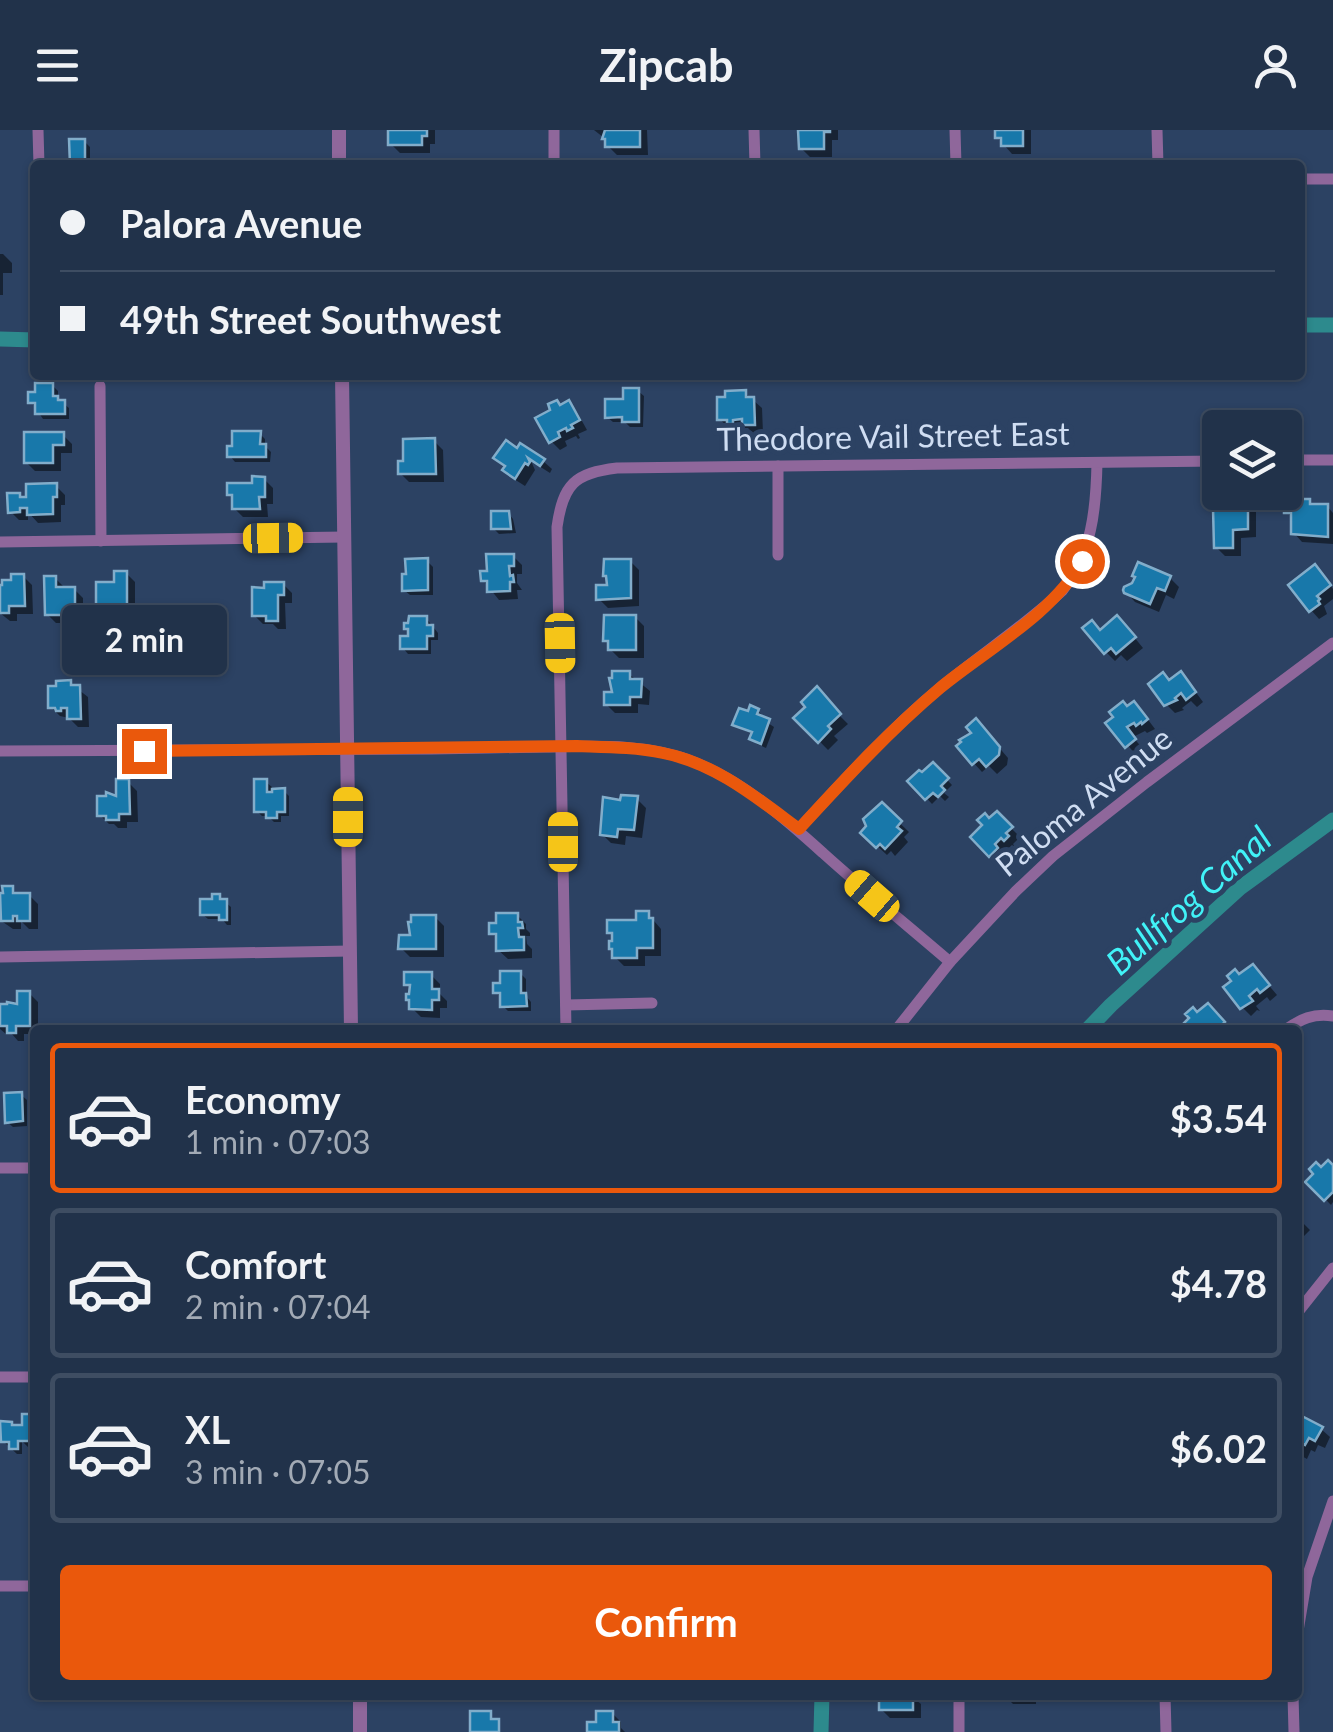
<!DOCTYPE html>
<html lang="en">
<head>
<meta charset="utf-8">
<style>
	body { margin:0; font-family:Lato,sans-serif; background:#293a51; color:#f1f3f6; height:100vh; display:flex; flex-direction:column; font-size:38px; white-space:nowrap }
	* { box-sizing:border-box; margin:0 }
	p { font-size:32px; color:#a2aab5 }
	.icon { flex:none; width:55px; height:55px; fill:none; stroke:currentColor; stroke-width:2; stroke-linecap:round; stroke-linejoin:round }
	.map { position:relative; flex:1; overflow:hidden }
	.panel { position:absolute; left:30px; top:895px; width:1272px; height:675px; display:flex; flex-direction:column; background:#21324a; border-radius:10px; box-shadow:0 2px 8px #0004,0 0 0 2px #3e4d62 }
	.panel>* { flex:none }
	.banner { position:absolute; left:30px; top:30px; width:1275px; height:220px; border-radius:10px; box-shadow:0 2px 8px #0004,0 0 0 2px #3e4d62; display:grid; align-content:center; height:220px; padding:0 30px; background:#21324a }
	.buttons { position:absolute; left:1202px; top:280px; display:grid; gap:20px }
	.buttons a { display:grid; place-items:center; width:100px; height:100px; border-radius:10px; background:#21324a; box-shadow:0 2px 8px #0004,0 0 0 2px #3e4d62; font-size:50px }
	.end { position:absolute; width:45px; height:45px; margin:-22px; border:12px solid #ea580c; background:#fff; box-shadow:0 0 0 5px #fff }
	.from { border-radius:50% }
	.bubble { position:absolute; height:70px; border-radius:10px; background:#21324a; box-shadow:0 2px 8px #0004,0 0 0 2px #3e4d62; font-size:32px; font-weight:700; line-height:70px; text-align:center }
	.car { position:absolute; width:30px; height:60px; margin:-30px -15px; border-radius:12px; box-shadow:0 0 8px 2px #0007; background:linear-gradient(#f5c518 24%,#345 0 40%,#f5c518 0 76%,#345 0 86%,#f5c518 0) }
	.banner b { display:flex; align-items:center; gap:35px; height:95px; font-size:38px }
	.banner b+b { border-top:2px solid #3e4d62 }
	.banner i { width:25px; height:25px; background:#f1f3f6 }
	ul { padding:18px 0 0; list-style:none }
	li { display:flex; align-items:center; gap:30px; height:150px; margin:0 20px 15px; padding:0 10px; border:5px solid #3e4d62; border-radius:10px }
	li div { flex:1 }
	li b { display:block; font-size:38px }
	li em { font-style:normal; font-weight:700 }
	li.current { border-color:#ea580c }
	li>.icon { width:90px; height:90px; stroke-width:1.5 }
	.cta { display:flex; gap:20px; margin-top:auto; padding:20px 30px }
	.cta a { flex:1; height:115px; border-radius:10px; background:#ea580c; color:#fff; font-size:40px; font-weight:700; line-height:115px; text-align:center }
	header { display:flex; justify-content:space-between; align-items:center; height:130px; padding:0 30px; background:#21324a; font-size:45px; font-weight:700 }
	.map>svg:first-child { display:block }
</style>
</head>
<body>
<header><svg class="icon" aria-label="menu" viewBox="0 0 24 24"><path d="M4 6h16M4 12h16M4 18h16"/></svg>Zipcab<svg class="icon" aria-label="person" viewBox="0 0 24 24"><circle cx="12" cy="8" r="4"/><path d="M4 21q1-7 8-7t8 7"/></svg></header>
<div class="map">
<svg width="1333" height="1602" viewBox="0 0 1333 1602">
	<rect width="100%" height="100%" fill="#2c4263"/>
	<g fill="#0007">
		<path d="M391,0h44v14h-5v9h-30l-9,-9z"/>
		<path d="M594,0h53l1,25h-31l-9,-9v-5z"/>
		<path d="M800,0h38v10h-6v17h-22l-9,-9z"/>
		<path d="M997,0h34v24h-19l-15,-17z"/>
		<path d="M84,11l6,6v16l4,2h-21z"/>
		<path d="M0,124h3l9,9v10h-9v22h-3z"/>
		<path d="M52,255l6,6v8l11,9v11h-26l-12,-18z"/>
		<path d="M638,261l6,5 -1,31h-13l-5,-5h-12l-6,-5z"/>
		<path d="M745,263l17,15 1,25h-10l-5,-5h-7v4h-3l-4,-4h-6l-8,-9z"/>
		<path d="M568,273l9,9 10,18 -9,4 2,4 -2,1 -2,-3 -11,5 2,5 -7,4 -9,-9 10,-33z"/>
		<path d="M260,304l5,5v7l6,6 -1,10h-35l-5,-6 5,-8z"/>
		<path d="M63,305l9,9v9h-11v18h-26l-9,-9z"/>
		<path d="M434,311l9,9 1,32h-35l-9,-9z"/>
		<path d="M506,313l37,18 9,8 -2,4 -19,-12 4,9 -10,16 -11,-7 -17,-21z"/>
		<path d="M264,349l9,9v16h-6l1,13h-25l-9,-9v-9l-5,-5 25,-8z"/>
		<path d="M56,356l9,9v10h-4v17l-23,1 -10,-11v8h-9l-9,-9 9,-16 5,5z"/>
		<path d="M1247,369l9,9v29l-15,1v18h-16l-9,-9 21,-40z"/>
		<path d="M1309,372l5,5 13,-1 6,7v31l-31,-2 -9,-10v-14l-6,-6z"/>
		<path d="M508,383l5,6 3,14 -17,1 -6,-6z"/>
		<path d="M513,426l9,9v9h-5v9l5,7h-5l1,9 -19,1 -16,-20z"/>
		<path d="M427,431l6,6v28h-23l-6,-5z"/>
		<path d="M630,431l9,9v36l-31,2 -9,-9 14,-12z"/>
		<path d="M126,443l9,9v36h-27l-9,-9z"/>
		<path d="M23,446l9,9 1,29h-16v7h-7l-10,-8v-25z"/>
		<path d="M1324,446l9,13v10l-9,7 3,8 -8,5 -8,-9z"/>
		<path d="M55,448l9,9 10,2 9,9v25h-27l-9,-9z"/>
		<path d="M1170,448l9,9 -5,12 -8,-4 -7,17 -24,-10 -9,-10z"/>
		<path d="M283,454l9,9v10h-7l1,26h-8l-5,-5h-10l-9,-9z"/>
		<path d="M635,487l9,9v32h-25l-9,-9v-5l-4,-4z"/>
		<path d="M426,488l12,15v7h-7v14h-23l-5,-6 8,-9v-7l-4,-4z"/>
		<path d="M1126,497l17,21 -16,13 -6,-6 -6,6 -9,-9 -5,-20z"/>
		<path d="M629,544l21,17 -1,14 -11,-1v9h-23l-9,-9z"/>
		<path d="M1170,552l19,1 14,19 -6,5 -6,-6 -9,7 2,2 -9,3 -9,-9z"/>
		<path d="M70,553l18,14 1,30h-11l-9,-9 -9,-2 -9,-9z"/>
		<path d="M834,580l14,14 -14,12 4,4 -10,10 -31,-32z"/>
		<path d="M758,581l5,5 -1,3 12,8 -8,21 -9,-4 -5,-5 1,-5 -12,-5 -6,-5z"/>
		<path d="M1143,583l12,16 -8,4 -2,-2 -12,6 10,12 -7,6 -27,-32z"/>
		<path d="M985,601l23,27 -1,7 -10,9 -8,-8 -7,6 -23,-25z"/>
		<path d="M933,635l19,20 -8,8 5,4 -4,4 -5,-5 -8,8 -21,-23 11,-5z"/>
		<path d="M128,652l9,9 1,31h-11v6h-9l-4,-4h-5l-9,-9 18,-16z"/>
		<path d="M266,652l6,5v4h12l5,5v20h-8v6h-7l-6,-6h-6l-6,-6z"/>
		<path d="M637,669l9,9 -4,30 -16,-2 -1,9 -14,-2 -9,-9 21,-31z"/>
		<path d="M882,676l27,26 -5,5 4,5 -13,14 -4,-5 -4,4 -24,-22z"/>
		<path d="M997,684l23,23 -7,7 2,3 -3,-2 -10,9 3,4 -5,6 -27,-27z"/>
		<path d="M12,759l6,7 11,-1 9,9v25h-9l-8,-8v8h-8l-13,-9v-24h5z"/>
		<path d="M219,767l12,10v18h-4l-5,-6h-14l-6,-5z"/>
		<path d="M648,784l13,15v27h-16v10h-21l-9,-9v-20l-5,-5 28,-9z"/>
		<path d="M517,785l9,9v5l4,4v3h-4l1,8 5,5v9l-24,1 -10,-9v-11l-6,-6 6,-7z"/>
		<path d="M435,787l9,9v31h-34l-9,-9z"/>
		<path d="M520,843l6,6v17l5,6v9h-23l-5,-5 -1,-7 -6,-7z"/>
		<path d="M431,845l9,9v10l7,7v7h-7v10l-19,-1 -9,-9v-5l-4,-4 4,-10 -5,-5z"/>
		<path d="M1261,846l16,19 -7,6 -3,-4 -11,9 4,5 -3,-1 -6,6 -9,-9 -3,-30z"/>
		<path d="M29,863l9,9v28h-3v4h-11v7h-6l-6,-7h-6l-6,-5v-22h20z"/>
		<path d="M1208,876l21,23 -41,1 9,-15z"/>
		<path d="M21,965l6,5v26l-14,1 -6,-5z"/>
		<path d="M1333,1038v34l-2,3 -22,-23 12,-12z"/>
		<path d="M1298,1088l12,12 -6,6 -5,-5 -1,1z"/>
		<path d="M1298,1287l23,12 9,8 -5,11 -7,-3 -3,7 -4,-2 -4,9 -9,-5z"/>
		<path d="M35,1288v28l-7,1 -6,-6v13h-5l-14,-13 10,-14h12z"/>
		<path d="M889,1565h27v5l5,4v14h-31l-9,-9z"/>
		<path d="M1008,1565h28v9h-23l-5,-5z"/>
		<path d="M612,1583l9,9v6l4,4h-35z"/>
	</g>
	<g fill="none" stroke-linecap="round" stroke-linejoin="round">
		<g stroke="#2d8a8d" stroke-width="15">
			<path d="M1300,195h33"/>
			<path d="M0,209l35,1"/>
			<path d="M1087,900l24,-25 129,-117 93,-68"/>
			<path d="M821,1602l1,-37"/>
		</g>
	</g>
	<g fill="#1878aa" stroke="#82adca" stroke-width="2.5">
		<path d="M388,0h39v6h-5v9h-34z"/>
		<path d="M605,0h35v17h-35v-8h-3z"/>
		<path d="M798,0h32v2h-6v17h-25z"/>
		<path d="M995,0h28v16h-22v-8h-6z"/>
		<path d="M69,9h16v21h8v5h-23z"/>
		<path d="M35,253h18v13h5v4h7v14h-30v-11h-7v-11h7z"/>
		<path d="M623,258h16v34h-17v-5l-17,1v-19h18z"/>
		<path d="M746,260v7h8l1,28h-13v-6l-9,1v4h-6v-4h-10v-23h8v-6z"/>
		<path d="M557,270l3,5 9,-5 11,20 -9,5 2,3 -6,3 -1,-3 -8,4 2,5 -11,6 -14,-25 15,-8 -2,-6z"/>
		<path d="M232,301h29l-1,13h6v13h-39v-11h5z"/>
		<path d="M24,302h40v13h-11v18h-29z"/>
		<path d="M435,308l1,36h-38v-13h5v-22z"/>
		<path d="M506,310l11,8 3,-5 25,16 -5,7 -12,-8 2,4 -2,3 -3,-2 -10,16 -13,-9 3,-4 -12,-8z"/>
		<path d="M252,346l13,1v20h-6l1,12h-28v-14h-5v-12h25z"/>
		<path d="M57,353v14h-4v17l-26,1v-7h-7v4l-12,1 -1,-20h13v4h6v-13z"/>
		<path d="M1235,367h13v32l-15,1v18h-19l-1,-40h13v-3h9z"/>
		<path d="M1284,369h26v5h18v33l-37,-3v-21h-7z"/>
		<path d="M491,381h18l2,18h-20z"/>
		<path d="M486,424h28v12h-5l1,10 3,-1 1,7h-4v9l-23,1v-11h-6l-1,-10h7z"/>
		<path d="M428,428v32l-26,1v-17h4l-1,-15z"/>
		<path d="M604,429h27v39l-35,2v-15h11l-1,-9h-3z"/>
		<path d="M1138,432l33,14 -6,15 -8,-3 -7,16 -26,-11 -1,-3 1,-3 8,-4 3,-6 -3,-1z"/>
		<path d="M1315,434l16,21 -14,11 3,3 -2,2 2,3 -11,8 -21,-27z"/>
		<path d="M114,441h13v39h-31v-28h18z"/>
		<path d="M11,444h13l1,32h-16v7h-9v-28h2v-5h9z"/>
		<path d="M44,446h12v11h19v28h-30z"/>
		<path d="M264,452h20v13h-6v26h-12v-5h-14v-29l12,1z"/>
		<path d="M604,485h32v35h-28v-9h-5z"/>
		<path d="M1117,485l19,22 -20,17 -5,-6 -7,6 -22,-26 10,-8 8,10z"/>
		<path d="M409,486h18v9h6v11h-6v13h-27v-13h8v-7h-4v-6h4z"/>
		<path d="M612,541h18v8h12l-1,18h-11v8h-26v-13h8l-3,-14h3z"/>
		<path d="M1181,541l15,21 -10,8 -5,-7 -6,5 2,2 -13,6 -16,-22 15,-12 6,8z"/>
		<path d="M71,550v5h9l1,34h-14v-11h-6v3h-5l-1,-3h-7v-22h8v-5z"/>
		<path d="M817,556l24,28 -13,12 3,3 -13,14 -25,-25 12,-11 -4,-5z"/>
		<path d="M1123,571l4,5 7,-5 14,18 -6,5 -1,-2 -5,4 -2,-3 -7,4 9,12 -11,9 -20,-25 8,-6 -4,-5z"/>
		<path d="M750,575l9,4 -2,5 13,5 -9,25 -12,-5 3,-7 -20,-7 7,-17 9,3z"/>
		<path d="M976,588l24,29 -1,8 -13,12 -7,-8 -7,6 -16,-19 5,-4 -2,-2 12,-7 -5,-6z"/>
		<path d="M933,632l16,16 -8,8 4,4 -7,7 -5,-4 -8,7 -18,-19 12,-11 3,2z"/>
		<path d="M116,649h13l1,35h-11v6h-13v-4h-9v-20h9v-4l10,4z"/>
		<path d="M254,649h13v13h5v-3l13,-1v24h-8v6h-11v-6h-12z"/>
		<path d="M621,665l17,1 -4,34 -16,-1 -1,8 -17,-2 3,-38 17,3z"/>
		<path d="M882,672l20,19 -5,6 5,4 -17,18 -5,-5 -4,4 -16,-15 6,-7 -3,-7z"/>
		<path d="M997,681l16,16 -7,6 3,3 -5,5 -3,-3 -6,6 3,4 -9,9 -19,-20 12,-12 -5,-5 8,-7 4,5z"/>
		<path d="M2,756h11v7h17v28h-13v-5h-4v5h-12l-1,-28h3z"/>
		<path d="M212,764h8v5h7v21h-8v-5h-19v-16h12z"/>
		<path d="M636,781h13v7h4v30h-16v10h-25v-9h-3v-8h3v-8h-5v-13h29z"/>
		<path d="M496,783h22v9h4l1,6h-5l1,9h5v13l-28,1v-17h-7v-11h7z"/>
		<path d="M411,785h25v34h-38l1,-14h11l-2,-13h3z"/>
		<path d="M1253,834l17,21 -10,8 -3,-4 -8,7 4,5 -13,8 -17,-22 8,-6 -4,-5 8,-7 4,5z"/>
		<path d="M500,841h21v22h5l1,13 -27,1v-14h-7v-10h7z"/>
		<path d="M404,842h28v17h7v11h-7v10l-23,-1v-9h-3v-6h3l1,-9h-6z"/>
		<path d="M17,861h13v35h-14v7h-9v-7h-7v-22h7v-2l10,2z"/>
		<path d="M1208,873l17,19 -9,8 -4,-3 -4,3h-24l-3,-4 8,-8 -4,-4 8,-7 4,5z"/>
		<path d="M22,962l1,29 -18,2 -1,-30z"/>
		<path d="M1328,1030l5,5v27l-9,9 -19,-19 8,-8 -4,-5 7,-7 5,5z"/>
		<path d="M22,1284h13v27h-17v8h-9v-7h-8l-1,-21 12,1v3h10z"/>
		<path d="M1298,1284l25,13 -8,14 -6,-3 -4,7 -3,-2 -4,8z"/>
		<rect x="879" y="1565" width="34" height="15"/>
		<path d="M470,1581h21v8h8v13h-29z"/>
		<path d="M596,1581h17v11h6v10h-32v-10h9z"/>
	</g>
	<g fill="none" stroke-linecap="round" stroke-linejoin="round">
		<g stroke="#8f679b" stroke-width="11">
			<path d="M38,0l1,35"/>
			<path d="M554,0v35"/>
			<path d="M754,0l1,35"/>
			<path d="M955,0l1,35"/>
			<path d="M1157,0l1,35"/>
			<path d="M1300,49h33"/>
			<path d="M100,256l1,155"/>
			<path d="M1285,330h48"/>
			<path d="M778,336v89"/>
			<path d="M0,412l345,-5"/>
			<path d="M0,621c144,0 288,0 431,-2 38,-1 76,-1 114,-2 49,-1 103,-4 149,15 50,20 90,56 129,91 41,37 85,73 127,109"/>
			<path d="M799,699c45,-49 90,-99 142,-142 40,-33 83,-61 121,-96 30,-38 34,-81 35,-128"/>
			<path d="M0,827l350,-6"/>
			<path d="M566,875l86,-2"/>
			<path d="M566,900l-9,-503c6,-43 18,-54 60,-59l603,-7"/>
			<path d="M896,900l54,-68 66,-71 37,-35 94,-74 186,-139"/>
			<path d="M1285,900c16,-11 28,-17 48,-14"/>
			<path d="M0,1038h35"/>
			<path d="M1298,1182l35,-44"/>
			<path d="M0,1247h35"/>
			<path d="M0,1456h35"/>
			<path d="M1298,1501l9,-54 26,-76"/>
			<path d="M1165,1565l1,37"/>
			<path d="M1293,1565l1,37"/>
			<path d="M959,1602v-37"/>
		</g>
		<g stroke="#8f679b" stroke-width="14">
			<path d="M339,0v35"/>
			<path d="M342,245l9,655"/>
			<path d="M360,1565v37"/>
		</g>
	</g>
	<g fill="none" stroke-linecap="round" stroke-linejoin="round">
		<path stroke="#ea580c" stroke-width="12" d="M144,621l433,-5c28,1 58,1 86,7 52,10 94,45 136,76 45,-49 90,-98 141,-141 45,-37 115,-76 142,-127"/>
	</g>
	<g text-anchor="middle" stroke-width="10" stroke-linejoin="round" paint-order="stroke">
		<g font-size="32" fill="#cfddf2" stroke="#2c4263">
			<text transform="translate(893 307) rotate(-1)" y="11">Theodore Vail Street East</text>
			<text transform="translate(1084 672) rotate(-39)" y="11">Paloma Avenue</text>
		</g>
		<g font-size="35" font-style="italic" fill="#41f2f7" stroke="#2c4263">
			<text transform="translate(1189 771) rotate(-41)" y="12">Bullfrog Canal</text>
		</g>
	</g>
</svg>
<div class="buttons">
<a><svg class="icon" aria-label="layers" viewBox="0 0 24 24"><path d="M12 4l9 5-9 5-9-5zM3 14l9 5 9-5"/></svg></a>
</div>
<i class="end from" style="left:1082px;top:431px"></i>
<i class="end" style="left:144px;top:621px"></i>
<div class="bubble" style="left:62px;top:475px;width:165px">2 min</div>
<i class="car" style="left:273px;top:408px;rotate:89deg"></i>
<i class="car" style="left:560px;top:513px;rotate:179deg"></i>
<i class="car" style="left:348px;top:687px;rotate:0deg"></i>
<i class="car" style="left:563px;top:712px;rotate:0deg"></i>
<i class="car" style="left:872px;top:766px;rotate:311deg"></i>
<div class="banner">
<b><i class="from"></i>Palora Avenue</b>
<b><i></i>49th Street Southwest</b>
</div>
<section class="panel">
<ul>
<li class="current"><svg class="icon" aria-label="car" viewBox="0 0 24 24"><path d="M5 17H2v-5l4-1 3-4h7l3 4 3 1v5h-3M9 17h6M6 11h13"/><circle cx="7" cy="17" r="2"/><circle cx="17" cy="17" r="2"/></svg><div><b>Economy</b><p>1 min · 07:03</p></div><em>$3.54</em></li>
<li><svg class="icon" aria-label="car" viewBox="0 0 24 24"><path d="M5 17H2v-5l4-1 3-4h7l3 4 3 1v5h-3M9 17h6M6 11h13"/><circle cx="7" cy="17" r="2"/><circle cx="17" cy="17" r="2"/></svg><div><b>Comfort</b><p>2 min · 07:04</p></div><em>$4.78</em></li>
<li><svg class="icon" aria-label="car" viewBox="0 0 24 24"><path d="M5 17H2v-5l4-1 3-4h7l3 4 3 1v5h-3M9 17h6M6 11h13"/><circle cx="7" cy="17" r="2"/><circle cx="17" cy="17" r="2"/></svg><div><b>XL</b><p>3 min · 07:05</p></div><em>$6.02</em></li>
</ul>
<div class="cta"><a>Confirm</a></div>
</section>
</div>
</body>
</html>
